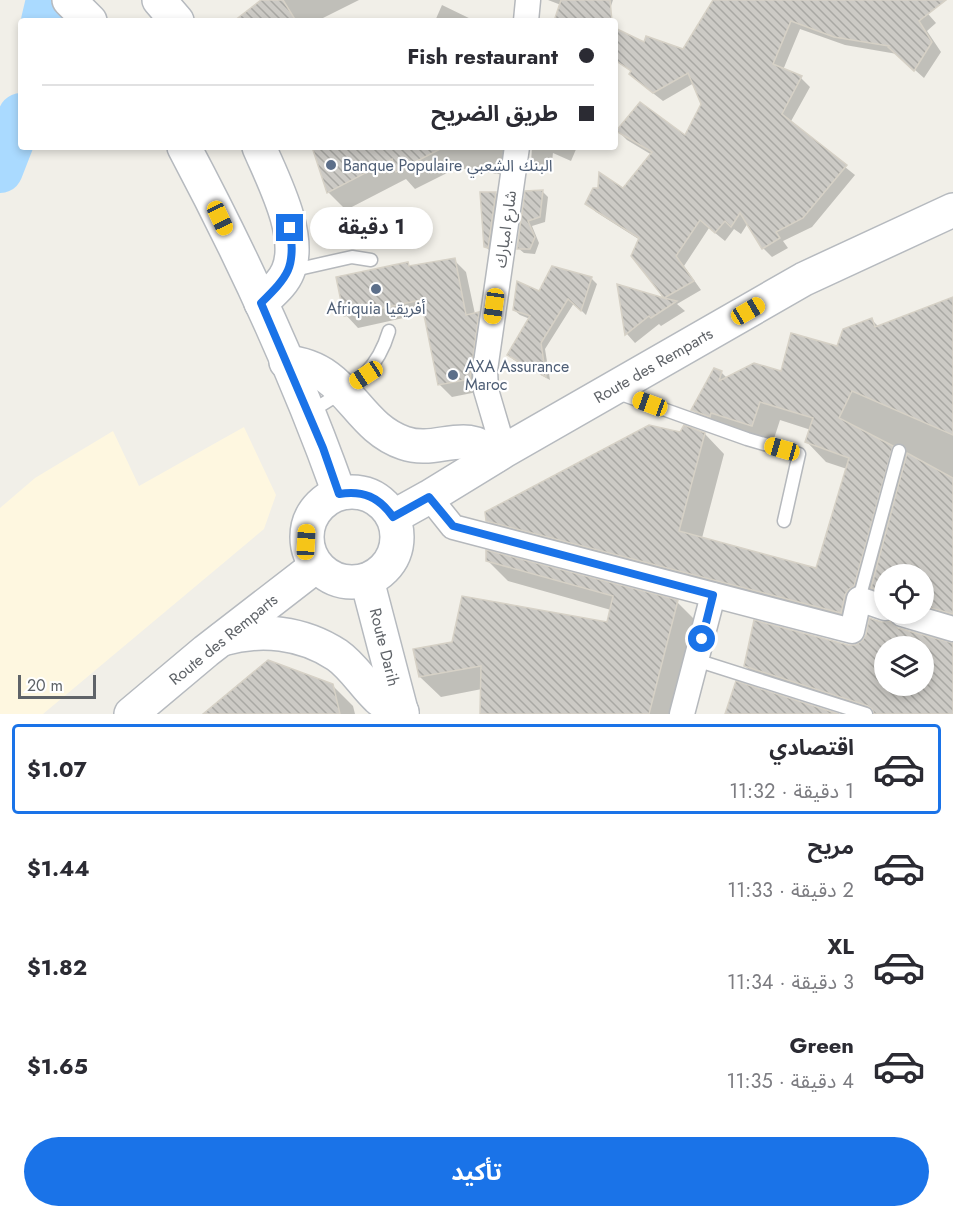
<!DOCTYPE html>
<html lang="ar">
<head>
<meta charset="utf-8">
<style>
	body { margin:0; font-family:Jost,"Noto Sans Arabic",sans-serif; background:#f2f2f3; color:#2b2b33; direction:rtl; height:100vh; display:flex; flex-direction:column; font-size:22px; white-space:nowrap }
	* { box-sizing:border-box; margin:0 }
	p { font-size:20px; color:#7c7c81 }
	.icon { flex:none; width:33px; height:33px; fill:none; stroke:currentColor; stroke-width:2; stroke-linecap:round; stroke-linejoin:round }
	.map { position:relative; height:714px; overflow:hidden; direction:ltr }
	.details { display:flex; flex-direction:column; background:#fff; flex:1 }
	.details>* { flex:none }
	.guide { position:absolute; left:18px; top:18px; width:600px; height:132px; border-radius:6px; box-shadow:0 3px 9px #0003; direction:rtl; display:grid; align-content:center; height:132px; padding:0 24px; background:#fff }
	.tools { position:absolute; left:874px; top:564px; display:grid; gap:12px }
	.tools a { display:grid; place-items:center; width:60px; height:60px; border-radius:50%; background:#fff; box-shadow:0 3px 9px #0003; font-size:30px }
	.scale { position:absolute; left:18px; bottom:15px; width:78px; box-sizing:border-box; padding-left:6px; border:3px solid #5f6368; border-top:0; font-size:16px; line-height:21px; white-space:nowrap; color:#5f6368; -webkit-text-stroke:4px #fff; paint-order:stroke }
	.end { position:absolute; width:27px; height:27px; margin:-14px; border:8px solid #1a73e8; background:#fff; box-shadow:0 0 0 3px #fff }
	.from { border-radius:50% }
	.bubble { position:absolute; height:42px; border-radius:21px; background:#fff; box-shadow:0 3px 9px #0003; font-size:20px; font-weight:700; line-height:42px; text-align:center; direction:rtl }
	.car { position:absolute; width:18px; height:36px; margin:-18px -9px; border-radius:8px; box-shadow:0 0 4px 2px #0007; background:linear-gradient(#f5c518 24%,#345 0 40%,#f5c518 0 76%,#345 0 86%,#f5c518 0) }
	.guide b { display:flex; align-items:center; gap:21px; height:57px; font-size:22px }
	.guide b+b { border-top:2px solid #e1e1e2 }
	.guide i { width:15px; height:15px; background:#2b2b33 }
	ul { padding:10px 0 0; list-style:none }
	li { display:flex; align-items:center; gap:18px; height:90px; margin:0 12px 9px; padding:0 12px; border:3px solid transparent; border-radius:6px }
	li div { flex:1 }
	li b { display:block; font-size:22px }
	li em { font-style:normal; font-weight:700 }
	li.on { border-color:#1a73e8 }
	li>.icon { width:54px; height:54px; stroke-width:1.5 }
	.button { display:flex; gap:12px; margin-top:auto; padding:12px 24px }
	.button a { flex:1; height:69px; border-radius:36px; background:#1a73e8; color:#fff; font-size:24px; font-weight:700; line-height:69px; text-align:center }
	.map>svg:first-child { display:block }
</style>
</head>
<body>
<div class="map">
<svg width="953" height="714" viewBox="0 0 953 714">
	<defs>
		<pattern id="building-back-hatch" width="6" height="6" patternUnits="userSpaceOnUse" patternTransform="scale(1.5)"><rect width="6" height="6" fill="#cccac5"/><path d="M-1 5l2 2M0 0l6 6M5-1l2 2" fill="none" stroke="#a9a8a4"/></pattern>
	</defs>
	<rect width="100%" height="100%" fill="#f1efe8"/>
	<path fill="#fef7e0" d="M244,427l32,68 -12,34 -221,185h-43v-206l35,-30 78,-47 26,55z"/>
	<g fill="#0003" fill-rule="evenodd">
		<path d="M263,0h96l-42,21h-67z"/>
		<path d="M548,0h65l-7,21h-46l1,-16z"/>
		<path d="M718,0h198l20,23 -9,8 14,21 -17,26 -27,-24 -52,-9 -45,-16 -17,41 18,8 9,9 -20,36 65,52 -43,52 -29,14 5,7 -16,9 -9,-9 -15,-25 -7,11 -7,-5 -9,12 -16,-13 -25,38 17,24 -24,14 8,7 -24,15 -2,-2 -24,19 -8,-9 -8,-48 49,14 -35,-44 7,-16 -44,-28 -9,-9 37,-13 28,-35 -25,-15 -9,-9 67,6 18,-33 -9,-21 -31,18 -23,-18 43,-32z"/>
		<path d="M442,5l33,16h-40z"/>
		<path d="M313,147h205l1,30 -62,-9 -42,21 -9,-10 -60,31 -18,-18z"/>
		<path d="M532,147h45l-6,14 -18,-8 -2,17 -15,-2 -5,-5z"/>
		<path d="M542,191l6,6 -3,25 -13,4 7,17 -4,11 -11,-1 -6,-5 8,-56z"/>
		<path d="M496,193l5,5 -10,54 -5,-5z"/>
		<path d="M454,260l12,12 9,42h3l13,12 -9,65 -30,6 -13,-13 -13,-71 -68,15 -12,-13 61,-52 4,4z"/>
		<path d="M553,268l39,11 5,5 -11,31 -12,-12 -29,46 5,31 -36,-20 -5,-5 21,-36 -10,-4 -6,-5 26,-17z"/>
		<path d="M953,298v329l-29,-13v-40h-39v26l-8,-8 -4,14 -5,3 -7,23 -354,-92 -20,-20 194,-86h24l19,20 -22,84 115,32 30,-101 -21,-7 -19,-20 4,-12 -31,-10 -8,25 -59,-15 -20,-20 28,-38 6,6 55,-6 56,-24 34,-28 7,7z"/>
		<path d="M488,561l189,41 20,20 -22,92h-194l1,-25 -41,8 -21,-20 188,-53 3,-14 -103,-29z"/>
		<path d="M870,620l83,24v70h-99l-89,-28 -20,-20 112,-20 7,-5zM885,646h39v40h-39z"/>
		<path d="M332,685l21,21 2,8h-149z"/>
	</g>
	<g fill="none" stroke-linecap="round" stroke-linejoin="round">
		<g stroke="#aadaff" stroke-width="46">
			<path d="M44,21l5,-21"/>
			<path d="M0,170l21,-54"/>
		</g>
	</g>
	<g fill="url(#building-back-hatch)" stroke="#d6d1c6" stroke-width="1.5" fill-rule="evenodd">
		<path d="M261,0h22l13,21h-62z"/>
		<path d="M561,0h49l2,21h-58z"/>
		<path d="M713,0h233l-27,21 13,21 -18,29 -26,-24 1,-1 -55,-9 -43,-16 -18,43 29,12 -20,38 65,51 -44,53 -27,14 4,6 -18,11 -22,-36 -9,14 -6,-6 -10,12 -15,-13 -24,36 18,25 -30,17 13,3 -26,17 -2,-2 -24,19 -8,-51 47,14 -33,-42 8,-18 -54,-34 8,-16h5l1,-16 24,16 29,-36 -36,-21 24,-29 45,33 16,-31 -13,-31 -35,20 -24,-19 2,-3 -16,-11v-32l29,14 2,-6 37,13z"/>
		<path d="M312,147h132l-48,25 -4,-13 -65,34z"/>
		<path d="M543,190l-3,27 -12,4 7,16 -5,12h-13l8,-58z"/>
		<path d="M480,192h16l-8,56 -4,-1z"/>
		<path d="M455,258l11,57 13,-3 -9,67 -32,6 -17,-85 -77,16 -8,-39 72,-15 1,4z"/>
		<path d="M552,266l40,11 -11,34 -13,-12 -27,44 5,34 -39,-22 23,-39 -17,-6 4,-29 22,10z"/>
		<path d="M953,297v138l-101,-44 -13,27 54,28 -39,140 -6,4 -3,5 -4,18 -355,-92 -1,-9 164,-87 31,7 4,-7 21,8 -26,98 137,37 33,-110 -44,-16 8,-24 -53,-16 -8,24 -41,-13 -1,4 -19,-7 23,-42 8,3 -3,10 35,-18 27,8 10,-38 46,13 6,-17 29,-11 3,9z"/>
		<path d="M907,453l46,25v136l-29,-8v-32h-39v19l-14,-5z"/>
		<path d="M486,550l192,50 -29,114h-169l1,-48 -62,11 -6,-28 39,-7 10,-46 145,26 6,-26 -127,-35z"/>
		<path d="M869,618l12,4 9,-1 8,7 55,15v71h-79l-2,-5 -4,-3 -124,-40 10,-46 94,25h7l7,-4 4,-6zM885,646h39v40h-39z"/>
		<path d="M268,660l65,24 7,30h-137z"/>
		<path d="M736,681l103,33h-114z"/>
	</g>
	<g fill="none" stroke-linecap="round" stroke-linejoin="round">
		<defs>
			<g id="lane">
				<path d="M290,271l62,-14 19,3"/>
				<path d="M618,393l129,46 52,15 -15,67"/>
				<path d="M309,413c39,-26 66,-35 80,-82"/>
				<path d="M859,599l40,-148"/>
				<path d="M696,660l170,54"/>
			</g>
			<g id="street">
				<path d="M526,21l2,-21"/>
				<path d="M504,451l-18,-61 -1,-20 32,-223"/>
				<path d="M429,497l24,30 399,104 7,-32 26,9"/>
				<path d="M902,614l51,15"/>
				<path d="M682,714l31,-119"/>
			</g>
			<g id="secondary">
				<path d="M69,0l21,21"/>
				<path d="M159,0l18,21"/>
				<path d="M184,147c59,111 113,228 155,346"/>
				<path d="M259,147c14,33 44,89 29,124 -5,13 -17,22 -27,32"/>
				<path d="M286,362c63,6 68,64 118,81 34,12 61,-17 91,13"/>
				<circle cx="352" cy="537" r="45"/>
				<path d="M393,517l36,-20 75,-46 300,-172 149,-69"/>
				<path d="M367,580l35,134"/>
				<path d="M222,639c39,-11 80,-7 115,16 16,11 27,30 41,43 6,6 16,10 24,14"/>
				<path d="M131,714l75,-63 110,-85"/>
			</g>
		</defs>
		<use href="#lane" stroke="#b5b8bc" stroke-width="15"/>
		<use href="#street" stroke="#b5b8bc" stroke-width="27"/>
		<use href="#secondary" stroke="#b6babf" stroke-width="36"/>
		<use href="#lane" stroke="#fff" stroke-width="12"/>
		<use href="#street" stroke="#fff" stroke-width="24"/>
		<use href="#secondary" stroke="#fff" stroke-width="33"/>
	</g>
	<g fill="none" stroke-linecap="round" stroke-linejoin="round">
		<path stroke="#1a73e8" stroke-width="8" d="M290,228c6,40 -2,48 -29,75l62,145 16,46c24,-4 40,3 54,23l36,-20 24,29 260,69 -11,44"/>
	</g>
	<g fill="#5c6f8a" stroke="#fff" stroke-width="2">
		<circle cx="331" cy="165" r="6"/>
		<circle cx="376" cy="289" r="6"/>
		<circle cx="453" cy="375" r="6"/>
	</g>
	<g text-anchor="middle" stroke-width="4.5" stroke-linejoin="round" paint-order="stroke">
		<g font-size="16" fill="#4e5e75" stroke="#fff" text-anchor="start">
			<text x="343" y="171">Banque Populaire البنك الشعبي</text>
			<text x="376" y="314" text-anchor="middle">Afriquia أفريقيا</text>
			<text x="465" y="372">AXA Assurance<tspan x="465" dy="18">Maroc</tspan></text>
		</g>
		<g font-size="16" fill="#5f6368" stroke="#fff">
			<text transform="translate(505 229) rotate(-82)" y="6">شارع امبارك</text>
			<text transform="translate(653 365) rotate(-30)" y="6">Route des Remparts</text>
			<text transform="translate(223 639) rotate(-39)" y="6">Route des Remparts</text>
			<text transform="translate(385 647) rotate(76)" y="6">Route Darih</text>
		</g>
	</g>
</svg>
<div class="tools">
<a><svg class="icon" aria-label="locate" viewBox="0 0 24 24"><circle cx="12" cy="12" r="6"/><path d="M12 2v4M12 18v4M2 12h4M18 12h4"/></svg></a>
<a><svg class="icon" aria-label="layers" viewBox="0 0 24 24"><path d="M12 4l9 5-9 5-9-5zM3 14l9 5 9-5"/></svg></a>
</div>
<div class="scale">20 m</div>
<i class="end from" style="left:702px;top:639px"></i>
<i class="end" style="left:290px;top:228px"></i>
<div class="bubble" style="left:310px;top:207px;width:123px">1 دقيقة</div>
<i class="car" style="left:220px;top:218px;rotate:155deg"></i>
<i class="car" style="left:494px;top:306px;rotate:188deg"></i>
<i class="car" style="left:748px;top:311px;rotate:60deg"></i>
<i class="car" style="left:366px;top:375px;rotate:237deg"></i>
<i class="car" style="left:650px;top:404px;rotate:290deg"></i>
<i class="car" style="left:782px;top:449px;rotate:286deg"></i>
<i class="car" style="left:306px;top:542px;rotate:3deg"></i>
<div class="guide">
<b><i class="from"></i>Fish restaurant</b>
<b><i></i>طريق الضريح</b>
</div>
</div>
<section class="details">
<ul>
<li class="on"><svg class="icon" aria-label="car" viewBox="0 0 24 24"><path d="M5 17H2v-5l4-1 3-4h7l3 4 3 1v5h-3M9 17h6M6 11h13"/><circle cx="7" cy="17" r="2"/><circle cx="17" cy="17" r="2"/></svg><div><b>اقتصادي</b><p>1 دقيقة · 11:32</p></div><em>$1.07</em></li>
<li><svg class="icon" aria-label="car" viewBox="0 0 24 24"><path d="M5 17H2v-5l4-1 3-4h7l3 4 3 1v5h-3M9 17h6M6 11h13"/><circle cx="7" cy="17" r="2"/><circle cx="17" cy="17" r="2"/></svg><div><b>مريح</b><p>2 دقيقة · 11:33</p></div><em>$1.44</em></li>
<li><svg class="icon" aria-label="car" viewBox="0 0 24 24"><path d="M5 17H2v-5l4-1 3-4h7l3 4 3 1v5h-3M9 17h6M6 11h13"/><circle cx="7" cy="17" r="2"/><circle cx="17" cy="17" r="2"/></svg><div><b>XL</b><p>3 دقيقة · 11:34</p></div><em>$1.82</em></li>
<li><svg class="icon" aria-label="car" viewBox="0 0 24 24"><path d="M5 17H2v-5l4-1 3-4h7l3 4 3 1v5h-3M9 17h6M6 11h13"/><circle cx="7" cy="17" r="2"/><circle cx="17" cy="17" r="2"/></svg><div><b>Green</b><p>4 دقيقة · 11:35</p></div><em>$1.65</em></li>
</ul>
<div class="button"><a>تأكيد</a></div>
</section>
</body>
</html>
